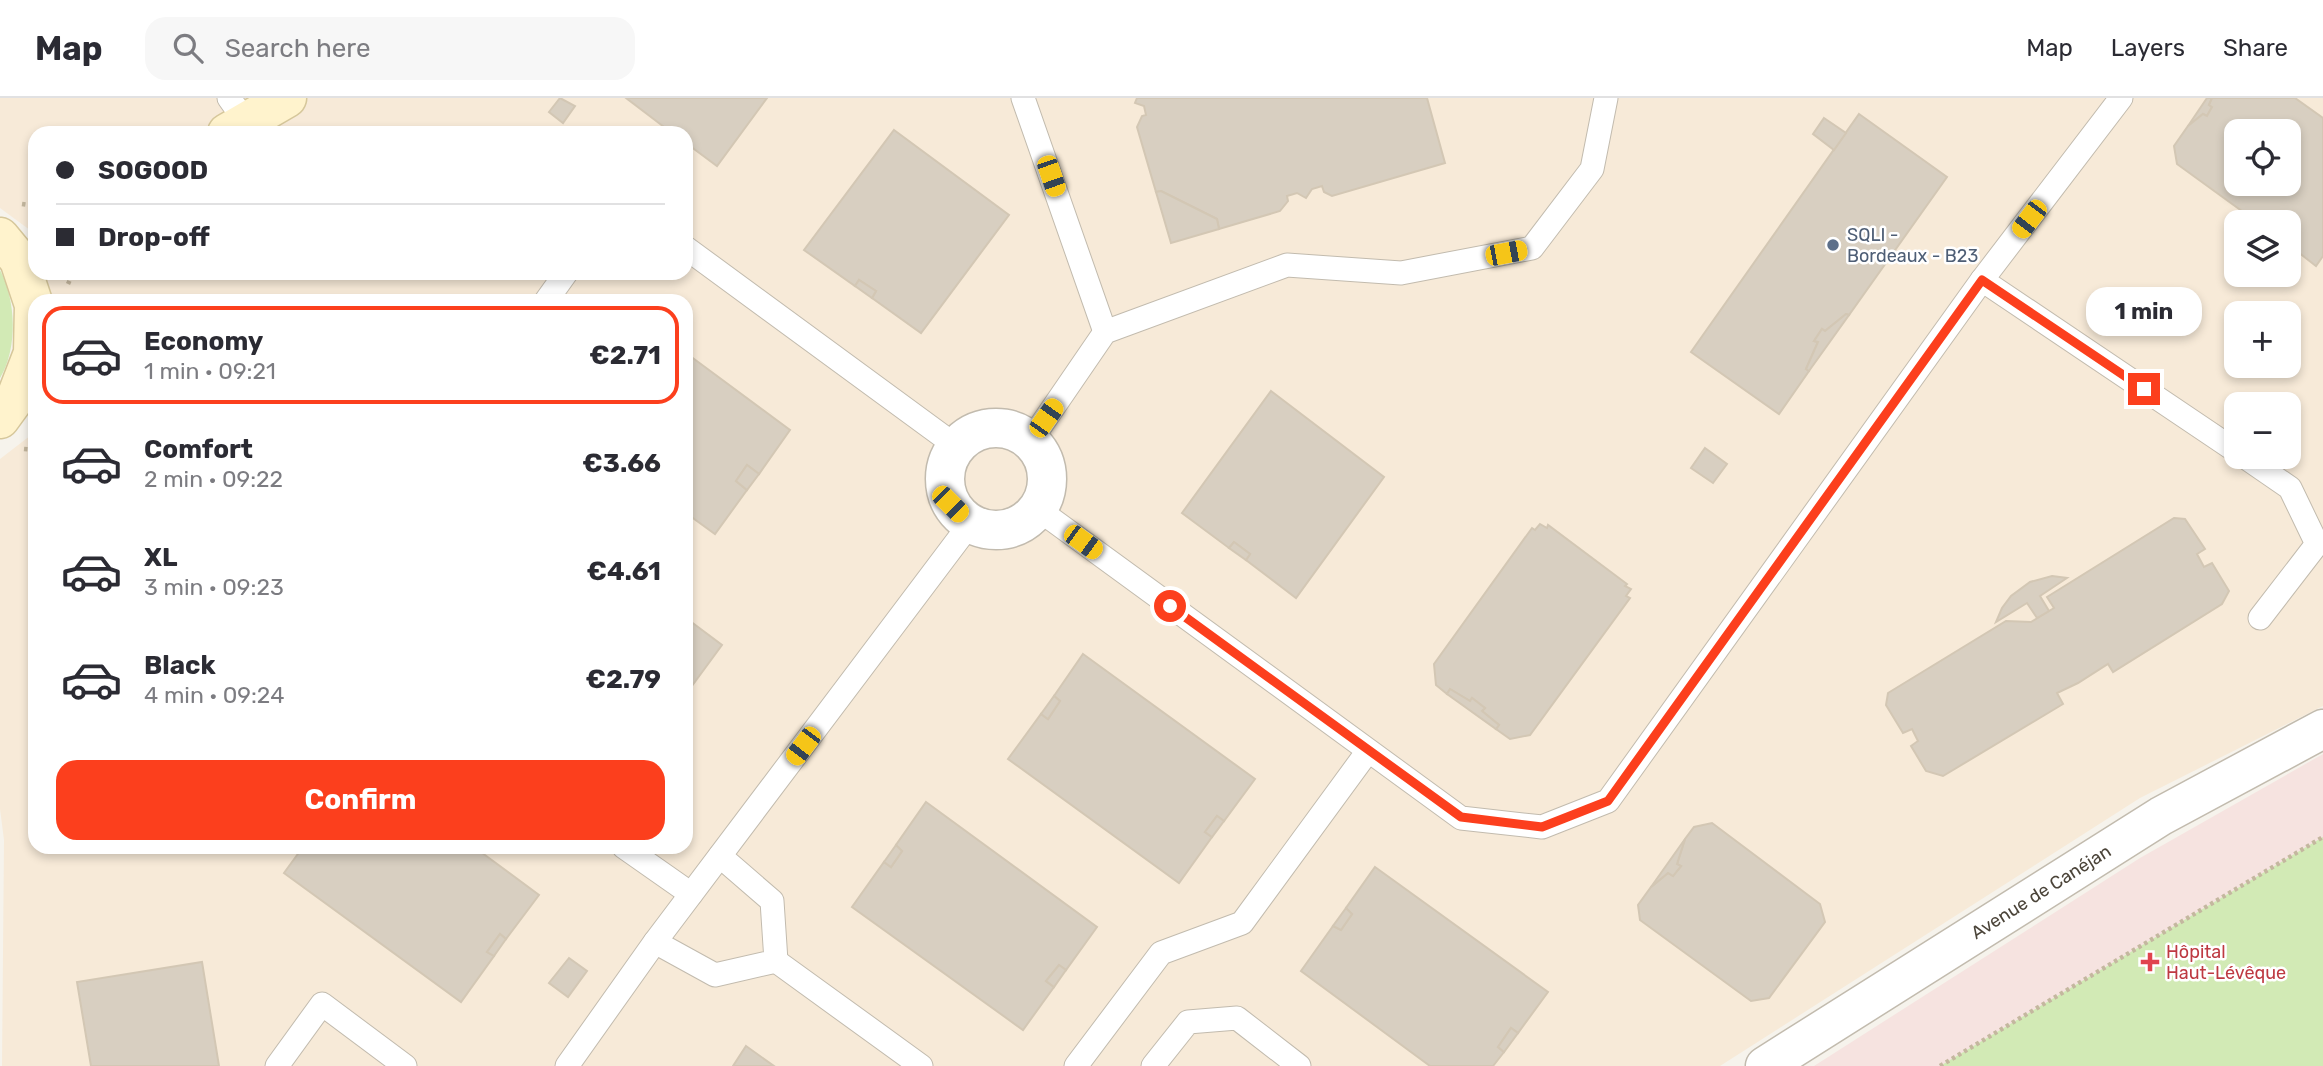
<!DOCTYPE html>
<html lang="en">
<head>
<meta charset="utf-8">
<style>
	body { margin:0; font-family:Rubik,sans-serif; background:#f7f7f7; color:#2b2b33; height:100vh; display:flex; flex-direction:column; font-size:26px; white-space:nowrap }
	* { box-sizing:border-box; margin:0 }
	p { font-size:23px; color:#7c7c81 }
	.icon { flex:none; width:38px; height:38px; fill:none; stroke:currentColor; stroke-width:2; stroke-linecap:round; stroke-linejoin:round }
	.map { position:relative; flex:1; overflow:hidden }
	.details { position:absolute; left:28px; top:196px; width:665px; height:560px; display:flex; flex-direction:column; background:#fff; border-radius:21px; box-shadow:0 4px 10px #0003 }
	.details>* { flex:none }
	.guide { position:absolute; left:28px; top:28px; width:665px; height:154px; border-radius:21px; box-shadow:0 4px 10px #0003; display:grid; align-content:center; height:154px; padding:0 28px; background:#fff }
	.fabs { position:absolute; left:2224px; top:21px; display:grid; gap:14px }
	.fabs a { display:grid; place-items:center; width:77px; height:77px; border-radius:14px; background:#fff; box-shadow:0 4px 10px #0003; font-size:35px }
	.end { position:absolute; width:32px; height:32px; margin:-16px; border:9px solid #fc3f1d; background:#fff; box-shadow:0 0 0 4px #fff }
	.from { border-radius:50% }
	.bubble { position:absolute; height:49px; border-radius:21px; background:#fff; box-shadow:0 4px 10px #0003; font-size:23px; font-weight:700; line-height:49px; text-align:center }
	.car { position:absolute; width:21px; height:42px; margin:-21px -10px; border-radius:9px; box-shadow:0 0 5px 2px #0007; background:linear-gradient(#f5c518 24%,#345 0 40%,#f5c518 0 76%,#345 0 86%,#f5c518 0) }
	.guide b { display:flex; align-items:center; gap:24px; height:66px; font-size:26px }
	.guide b+b { border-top:2px solid #e1e1e2 }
	.guide i { width:18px; height:18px; background:#2b2b33 }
	ul { padding:12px 0 0; list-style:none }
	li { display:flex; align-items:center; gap:21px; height:98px; margin:0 14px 10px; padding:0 14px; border:4px solid transparent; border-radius:21px }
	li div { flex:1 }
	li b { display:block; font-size:26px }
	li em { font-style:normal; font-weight:700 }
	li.on { border-color:#fc3f1d }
	li>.icon { width:63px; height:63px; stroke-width:1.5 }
	.primary-button { display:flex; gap:14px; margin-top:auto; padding:14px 28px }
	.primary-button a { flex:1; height:80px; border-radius:21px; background:#fc3f1d; color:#fff; font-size:28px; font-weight:700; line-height:80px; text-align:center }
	header { display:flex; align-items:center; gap:42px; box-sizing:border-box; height:98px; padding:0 35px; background:#fff; border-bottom:2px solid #e1e1e2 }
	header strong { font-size:33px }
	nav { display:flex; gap:38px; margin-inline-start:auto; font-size:24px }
	.search { width:490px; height:63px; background:#f7f7f7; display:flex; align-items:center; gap:18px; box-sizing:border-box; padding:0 24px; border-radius:21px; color:#7c7c81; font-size:26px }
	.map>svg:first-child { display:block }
</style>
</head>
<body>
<header>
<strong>Map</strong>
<div class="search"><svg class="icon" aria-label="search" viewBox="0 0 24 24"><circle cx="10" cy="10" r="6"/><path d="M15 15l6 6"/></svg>Search here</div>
<nav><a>Map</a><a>Layers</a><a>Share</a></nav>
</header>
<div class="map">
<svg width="2323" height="968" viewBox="0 0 2323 968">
	<rect width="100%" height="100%" fill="#f6f3ec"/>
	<path fill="#f7ead8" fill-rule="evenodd" d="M0,0h2323v608l-183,92 -420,268h-1718l2,-226 -4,-31v-350l35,-27v415h651v-546h-640l-5,-28h645v-140h-651v106l-1,-6 -34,-25zM2236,33h53v53h-53zM2236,124h53v53h-53zM2236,215h53v53h-53zM2236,306h53v53h-53z"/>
	<path fill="#f6e3e0" d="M2323,656v312h-509l326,-208z"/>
	<g fill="#d2eab5">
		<path d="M0,172c16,30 18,78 0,108z"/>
		<path d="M2323,739v229h-383z"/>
	</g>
	<g fill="#d8cfc1" stroke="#d3c7b4" stroke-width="2" fill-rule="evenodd">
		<path d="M560,0l15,8 -12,17 -14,-11z"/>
		<path d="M626,0h141l-50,68 -31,-23v-10h-14z"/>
		<path d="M1137,0h290l18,65 -113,33 -8,-4 -2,-6 -10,3 -6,9 -9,-5 -10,3 1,5 -8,10 -61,18 -2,-10 -56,-28 -5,1 -19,-65 5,-11 4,-1 -2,-9 -9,-3z"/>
		<path d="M2207,0h5l-3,7 3,2 -5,9 -4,-2 -15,12z"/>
		<path d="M2212,0h83l28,20v138l-7,10 -27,-21v-23h-32l-80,-58 -3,-18 14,-20 15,-12 4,2 5,-9 -3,-2zM2236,33h53v53h-53z"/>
		<path d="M1859,16l88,63 -98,138 -3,-1 -21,17 -3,-2 -8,12 4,1 -12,27 3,2 -30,43 -88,-62z"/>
		<path d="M1824,20l22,15 -12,17 -21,-16z"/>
		<path d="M894,32l115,85 -88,118 -49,-35 4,-7 -17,-11 -4,6 -51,-36z"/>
		<path d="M1161,93l56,28 2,10 -48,14 -15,-51z"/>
		<path d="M859,182l17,11 -4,7 -17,-12z"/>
		<path d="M1846,216l3,1 -40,56 -3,-2 12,-27 -4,-1 8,-12 3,2z"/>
		<path d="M686,255l104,77 -31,44 -12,-9 -11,16 11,9 -32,44 -29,-21z"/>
		<path d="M1271,293l113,86 -88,121 -50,-38 4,-6 -16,-12 -5,6 -47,-35z"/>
		<path d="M1705,350l22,16 -14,19 -22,-15z"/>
		<path d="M747,367l12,9 -12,16 -11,-9z"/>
		<path d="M2174,420l11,1 20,30 -8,5 7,13 8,-4 17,28 -7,13 -109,68 -5,-8 -30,19 -21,10 6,11 -120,72 -17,-5 -15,-25 7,-5 -6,-12 -9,4 -17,-28 2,-12 118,-72 25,1 23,-14 -7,-11z"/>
		<path d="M1540,426l7,4 1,-3 79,59 -2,2 6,3 -5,7 4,2 -100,137 -20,4 -14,-10 3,-4 -17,-14 3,-3 -13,-10 -2,3 -20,-12 -3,5 -11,-9 -2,-21 98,-136 3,2z"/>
		<path d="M1234,444l16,12 -4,6 -17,-12z"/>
		<path d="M2052,478l15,2 -27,18 9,15 -12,7 -10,-15 -31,19 6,-14 9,-12 19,-14z"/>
		<path d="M686,520l36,27 -33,45 -3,-2z"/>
		<path d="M1083,556l172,125 -31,42 -7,-5 -12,16 7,5 -33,46 -171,-124 33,-45 7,5 12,-18 -6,-5z"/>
		<path d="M1450,591l20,12 2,-3 13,10 -3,3 17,14 -3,4 -49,-35z"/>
		<path d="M1054,598l6,5 -12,18 -7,-5z"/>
		<path d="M926,704l171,125 -31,43 -7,-5 -13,16 8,6 -31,43 -171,-123 32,-45 7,5 11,-16 -6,-6z"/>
		<path d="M1217,718l7,5 -12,16 -7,-5z"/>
		<path d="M1712,725l108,81 5,18 -56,76 -18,3 -111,-81 -2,-15 13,-18 17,-14 5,3 8,-10 -4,-2 8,-25 9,-12z"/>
		<path d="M1685,741l-8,25 4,2 -8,10 -5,-3 -17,14z"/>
		<path d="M896,747l6,6 -11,16 -7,-5z"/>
		<path d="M303,749h171l65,48 -33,44 -6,-5 -13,18 7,4 -33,46 -177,-129z"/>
		<path d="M1375,769l173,125 -30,41 -7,-5 -13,19 6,5 -11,14h-63l-129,-95 32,-45 8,4 11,-16 -6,-6z"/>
		<path d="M1346,810l6,6 -11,16 -8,-4z"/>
		<path d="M500,836l6,5 -12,17 -7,-4z"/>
		<path d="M569,860l18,13 -19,26 -19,-14z"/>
		<path d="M202,864l17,104h-128l-14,-84z"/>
		<path d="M1059,867l7,5 -12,17 -8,-6z"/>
		<path d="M1511,930l7,5 -14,19 -6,-5z"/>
		<path d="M746,948l28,20h-41z"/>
	</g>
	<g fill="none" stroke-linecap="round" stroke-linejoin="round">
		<defs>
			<g id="lane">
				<path d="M229,0l17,24"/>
				<path d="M1023,0l82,234"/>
				<path d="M686,150l270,198"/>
				<path d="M1982,182l254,171"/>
				<path d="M546,203l20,-28"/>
				<path d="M1031,342l74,-108 182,-67 114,8 131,-25 60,-79 14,-71"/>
				<path d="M2245,359l45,31 27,56 -57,74"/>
				<path d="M1039,412l422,308 81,9 66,-26 374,-521 139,-182"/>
				<path d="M624,749l67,47"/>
				<path d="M655,844l60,33 61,-14 -4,-60 -52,-45"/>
				<path d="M776,863l145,105"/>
				<path d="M277,968l45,-62 83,62"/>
				<path d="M567,968l88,-124 315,-418"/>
				<path d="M1076,968l85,-113 81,-30 126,-172"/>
				<path d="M1153,968l35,-44 49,-4 62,48"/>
			</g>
			<g id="street">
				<circle cx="996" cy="381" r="51"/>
				<path d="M1765,968l396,-250 162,-87"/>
			</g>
			<g id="secondary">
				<path d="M227,35l60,-35"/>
				<path d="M0,139l19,23 15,45 -1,48 -17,44 -16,22"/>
			</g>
		</defs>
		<use href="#lane" stroke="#c2bbae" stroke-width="25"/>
		<use href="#street" stroke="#c2bbae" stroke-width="41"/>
		<use href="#secondary" stroke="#d6c79b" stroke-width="41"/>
		<g stroke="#c4b79f" stroke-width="4.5" stroke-dasharray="3.5 3.5" stroke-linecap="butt">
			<path d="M22,106l13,2"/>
			<path d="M68,186l5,-11"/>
			<path d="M24,351l11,1"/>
			<path d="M1940,968l383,-229"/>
		</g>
		<use href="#lane" stroke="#fff" stroke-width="23"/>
		<use href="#street" stroke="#fff" stroke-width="38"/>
		<use href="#secondary" stroke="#fff3cd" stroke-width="38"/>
	</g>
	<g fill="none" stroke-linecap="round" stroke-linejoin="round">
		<path stroke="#fc3f1d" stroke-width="9" d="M1170,508l291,211 81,10 66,-26 374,-521 162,109"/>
	</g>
	<circle fill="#5c6f8a" stroke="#fff" stroke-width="2.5" cx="1833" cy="147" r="7"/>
	<path fill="#e0444e" stroke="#fff" stroke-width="2.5" d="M2146.5 853.5h7v7h7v7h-7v7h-7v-7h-7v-7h7z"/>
	<g text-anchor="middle" stroke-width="5" stroke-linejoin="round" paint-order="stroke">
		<g font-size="18" fill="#4e5e75" stroke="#fff" text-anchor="start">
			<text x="1847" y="143">SQLI -<tspan x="1847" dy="21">Bordeaux - B23</tspan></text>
		</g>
		<g font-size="18" fill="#4b4439" stroke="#fff">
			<text transform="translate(2041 794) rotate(-32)" y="6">Avenue de Canéjan</text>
		</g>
		<g font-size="18" fill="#be3a42" stroke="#fff" text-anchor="start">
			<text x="2166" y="860">Hôpital<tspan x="2166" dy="21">Haut-Lévêque</tspan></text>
		</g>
	</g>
</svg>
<div class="fabs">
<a><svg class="icon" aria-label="locate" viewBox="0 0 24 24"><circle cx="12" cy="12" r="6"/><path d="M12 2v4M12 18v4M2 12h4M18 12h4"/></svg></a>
<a><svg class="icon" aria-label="layers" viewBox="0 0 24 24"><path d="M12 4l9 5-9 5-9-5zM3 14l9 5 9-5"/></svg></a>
<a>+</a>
<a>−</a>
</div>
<i class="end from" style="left:1170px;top:508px"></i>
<i class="end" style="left:2144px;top:291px"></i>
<div class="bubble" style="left:2086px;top:189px;width:116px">1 min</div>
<i class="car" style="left:1051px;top:78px;rotate:161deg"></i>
<i class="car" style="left:2029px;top:121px;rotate:217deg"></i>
<i class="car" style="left:1506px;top:155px;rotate:79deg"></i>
<i class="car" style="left:1046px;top:320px;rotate:35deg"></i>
<i class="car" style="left:950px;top:406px;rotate:135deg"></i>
<i class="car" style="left:1083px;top:444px;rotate:126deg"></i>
<i class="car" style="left:803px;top:648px;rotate:217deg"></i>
<div class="guide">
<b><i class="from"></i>SOGOOD</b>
<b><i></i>Drop-off</b>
</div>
<section class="details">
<ul>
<li class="on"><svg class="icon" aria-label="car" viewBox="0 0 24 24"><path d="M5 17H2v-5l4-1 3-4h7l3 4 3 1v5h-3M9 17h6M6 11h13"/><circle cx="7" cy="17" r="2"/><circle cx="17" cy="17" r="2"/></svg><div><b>Economy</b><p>1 min · 09:21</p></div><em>€2.71</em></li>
<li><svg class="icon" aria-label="car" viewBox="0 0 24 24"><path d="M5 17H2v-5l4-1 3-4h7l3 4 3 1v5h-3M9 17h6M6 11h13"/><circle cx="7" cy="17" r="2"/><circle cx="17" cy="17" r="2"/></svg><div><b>Comfort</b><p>2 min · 09:22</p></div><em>€3.66</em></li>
<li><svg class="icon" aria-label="car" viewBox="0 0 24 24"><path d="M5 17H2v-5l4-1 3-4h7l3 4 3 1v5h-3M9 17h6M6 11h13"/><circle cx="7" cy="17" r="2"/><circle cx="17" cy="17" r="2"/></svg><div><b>XL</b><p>3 min · 09:23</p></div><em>€4.61</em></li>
<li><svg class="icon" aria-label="car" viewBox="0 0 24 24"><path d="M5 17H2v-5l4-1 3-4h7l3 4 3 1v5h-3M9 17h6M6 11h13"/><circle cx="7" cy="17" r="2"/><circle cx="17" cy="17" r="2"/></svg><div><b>Black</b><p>4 min · 09:24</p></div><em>€2.79</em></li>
</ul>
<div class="primary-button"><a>Confirm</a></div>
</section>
</div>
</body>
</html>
